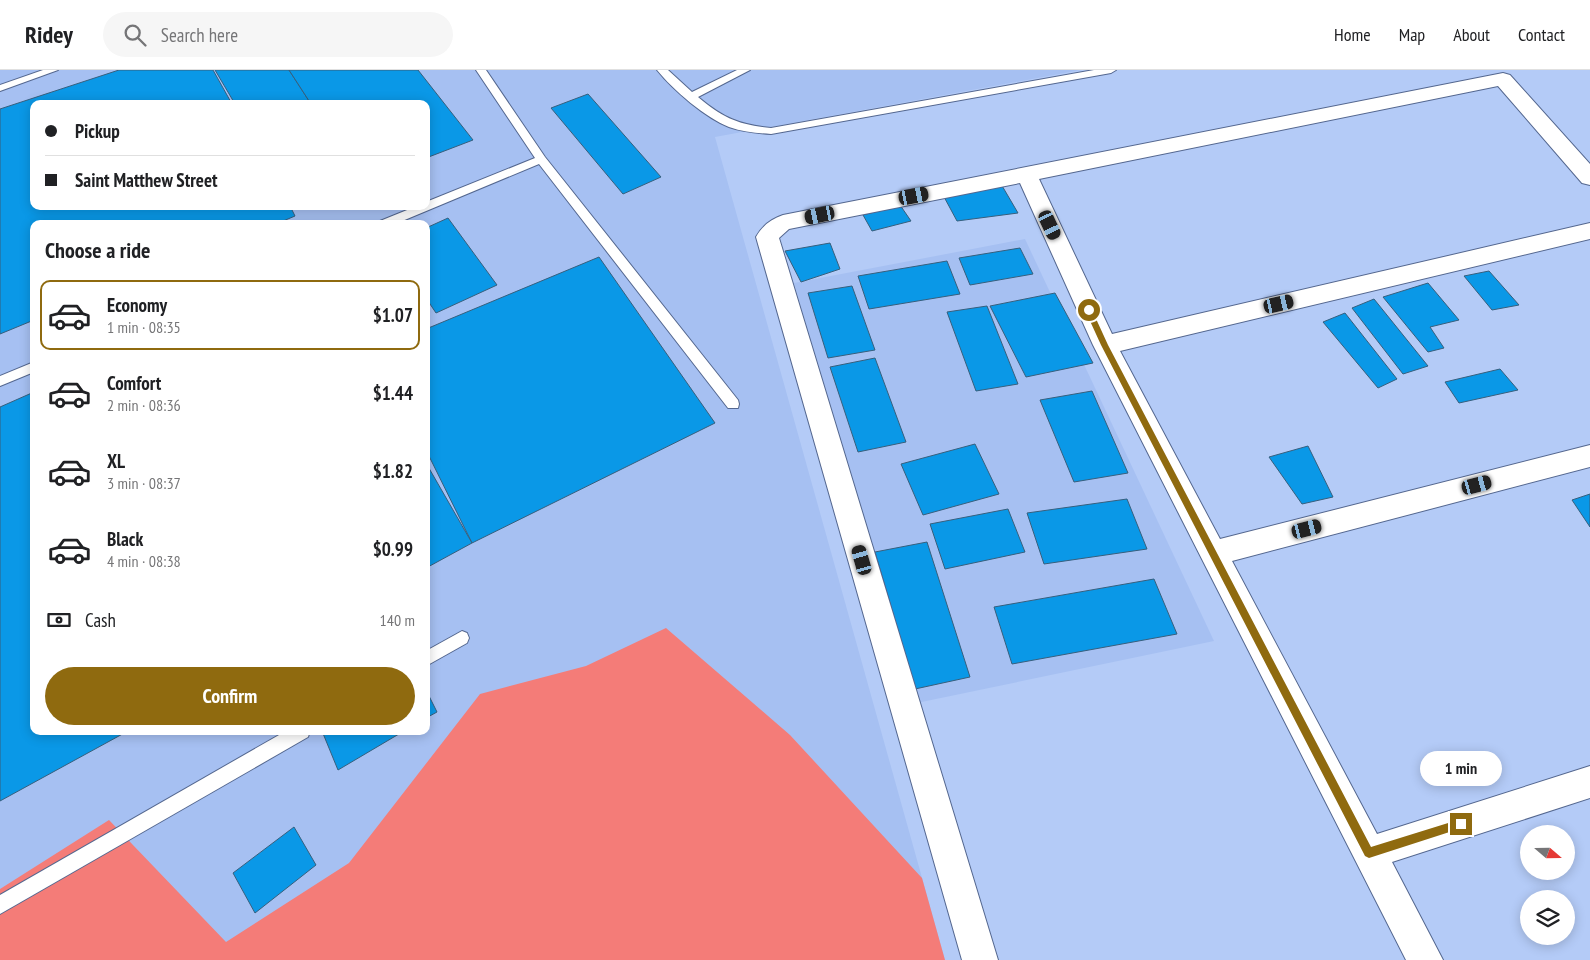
<!DOCTYPE html>
<html lang="en">
<head>
<meta charset="utf-8">
<style>
	body { margin:0; font-family:"PT Sans Narrow",sans-serif; background:#f6f6f6; color:#202124; height:100vh; display:flex; flex-direction:column; font-size:19px; white-space:nowrap }
	* { box-sizing:border-box; margin:0 }
	p { font-size:16px; color:#757577 }
	.icon { flex:none; width:28px; height:28px; fill:none; stroke:currentColor; stroke-width:2; stroke-linecap:round; stroke-linejoin:round }
	.map { position:relative; flex:1; overflow:hidden }
	.sheet { position:absolute; left:30px; top:150px; width:400px; height:515px; display:flex; flex-direction:column; background:#fff; border-radius:10px; box-shadow:0 2px 12px #0003 }
	.sheet>* { flex:none }
	.hud { position:absolute; left:30px; top:30px; width:400px; height:110px; border-radius:10px; box-shadow:0 2px 12px #0003; display:grid; align-content:center; height:110px; padding:0 15px; background:#fff }
	.needle { width:32px; rotate:110deg }
	.fabs { position:absolute; left:1520px; top:755px; display:grid; gap:10px }
	.fabs a { display:grid; place-items:center; width:55px; height:55px; border-radius:50%; background:#fff; box-shadow:0 2px 12px #0003; font-size:25px }
	.end { position:absolute; width:22px; height:22px; margin:-11px; border:6px solid #8f6a0f; background:#fff; box-shadow:0 0 0 2px #fff }
	.from { border-radius:50% }
	.bubble { position:absolute; height:35px; border-radius:18px; background:#fff; box-shadow:0 2px 12px #0003; font-size:16px; font-weight:800; line-height:35px; text-align:center }
	.car { position:absolute; width:15px; height:30px; margin:-15px -8px; border-radius:6px; box-shadow:0 0 4px 1px #0007; background:linear-gradient(#222 24%,#8ab4d8 0 40%,#222 0 76%,#8ab4d8 0 86%,#222 0) }
	.hud b { display:flex; align-items:center; gap:18px; height:48px; font-size:19px }
	.hud b+b { border-top:1px solid #e0e0e0 }
	.hud i { width:12px; height:12px; background:#202124 }
	ul { padding:0; list-style:none }
	li { display:flex; align-items:center; gap:15px; height:70px; margin:0 10px 8px; padding:0 5px; border:2px solid transparent; border-radius:10px }
	li div { flex:1 }
	li b { display:block; font-size:19px }
	li em { font-style:normal; font-weight:800 }
	li.on { border-color:#8f6a0f }
	li>.icon { width:45px; height:45px; stroke-width:1.5 }
	h2 { padding:0 15px; font-size:22px; line-height:60px }
	.pay { display:flex; align-items:center; gap:12px; height:55px; padding:0 15px; font-size:19px }
	.pay p { margin-inline-start:auto }
	.action { display:flex; gap:10px; margin-top:auto; padding:10px 15px }
	.action a { flex:1; height:58px; border-radius:30px; background:#8f6a0f; color:#fff; font-size:20px; font-weight:800; line-height:58px; text-align:center }
	header { display:flex; align-items:center; gap:30px; box-sizing:border-box; height:70px; padding:0 25px; background:#fff; border-bottom:1px solid #e0e0e0 }
	header strong { font-size:24px }
	nav { display:flex; gap:28px; margin-inline-start:auto; font-size:18px }
	.search { width:350px; height:45px; background:#f6f6f6; display:flex; align-items:center; gap:12px; box-sizing:border-box; padding:0 18px; border-radius:28px; color:#757577; font-size:19px }
	.map>svg:first-child { display:block }
</style>
</head>
<body>
<header>
<strong>Ridey</strong>
<div class="search"><svg class="icon" aria-label="search" viewBox="0 0 24 24"><circle cx="10" cy="10" r="6"/><path d="M15 15l6 6"/></svg>Search here</div>
<nav><a>Home</a><a>Map</a><a>About</a><a>Contact</a></nav>
</header>
<div class="map">
<svg width="1590" height="890" viewBox="0 0 1590 890">
	<rect width="100%" height="100%" fill="#b4cbf7"/>
	<g fill="#a6c0f2" fill-rule="evenodd">
		<path d="M0,0h1081l-366,67 230,823h-945zM34,34h392v102h-392zM34,154h392v507h-392z"/>
		<path d="M1025,169l189,402 -302,63 -118,-421z"/>
	</g>
	<path fill="#f47c78" d="M666,558l124,107 132,143 23,82h-945v-71l109,-69 117,122 123,-79 131,-169 106,-28z"/>
	<g fill="#0a98e7" stroke="#375f7d">
		<path d="M119,0h94l19,34h-198v102h256l5,10 -19,8h-242v96l-34,14v-225z"/>
		<path d="M215,0h74l22,34h-76z"/>
		<path d="M289,0h129l55,70 -47,18v-54h-115z"/>
		<path d="M588,24l73,83 -38,17 -72,-86z"/>
		<path d="M1001,114l17,29 -61,8 -14,-26z"/>
		<path d="M900,135l11,16 -39,10 -9,-16z"/>
		<path d="M448,148l49,67 -61,28 -10,-15v-70z"/>
		<path d="M830,173l10,26 -39,13 -16,-31z"/>
		<path d="M1020,178l13,26 -63,11 -11,-27z"/>
		<path d="M599,187l116,166 -243,120 -46,-93v-121z"/>
		<path d="M947,191l13,33 -91,15 -11,-33z"/>
		<path d="M1489,201l30,34 -27,5 -28,-34z"/>
		<path d="M1428,213l31,37 -29,7 14,21 -16,4 -45,-55z"/>
		<path d="M852,216l23,64 -47,8 -20,-65z"/>
		<path d="M1055,223l38,70 -67,14 -36,-71z"/>
		<path d="M1374,229l54,67 -25,8 -51,-66z"/>
		<path d="M987,236l31,78 -42,7 -29,-79z"/>
		<path d="M1345,243l52,66 -19,9 -55,-66z"/>
		<path d="M875,288l31,84 -48,10 -28,-85z"/>
		<path d="M1500,299l18,21 -59,13 -14,-21z"/>
		<path d="M1092,321l36,82 -54,9 -34,-82z"/>
		<path d="M34,322v339h94l-128,70v-394z"/>
		<path d="M975,374l24,50 -76,21 -22,-51z"/>
		<path d="M1308,376l25,51 -31,7 -33,-47z"/>
		<path d="M426,393l46,80 -46,25z"/>
		<path d="M1590,424v33l-18,-27z"/>
		<path d="M1127,429l20,50 -103,15 -17,-51z"/>
		<path d="M1008,439l17,43 -80,17 -15,-45z"/>
		<path d="M927,472l43,135 -55,12 -40,-137z"/>
		<path d="M1154,509l23,55 -165,30 -18,-57z"/>
		<path d="M426,620l11,22 -11,6z"/>
		<path d="M322,661h82l-66,39z"/>
		<path d="M294,757l22,38 -61,48 -22,-40z"/>
	</g>
	<g fill="none" stroke-linecap="round" stroke-linejoin="round">
		<defs>
			<g id="service">
				<path d="M43,0h15l-58,21v-6z"/>
				<path d="M476,0h10l59,87 193,243 1,4 -1,4h-10l-189,-244 -144,60h-16l1,-3 37,-15h9v-4l109,-44z"/>
				<path d="M657,0h11l24,22 45,-22h13l-52,27c25,21 41,28 73,31l323,-58h22l-5,3 -340,61c-14,-1 -28,-2 -42,-7 -23,-9 -56,-37 -72,-57z"/>
				<path d="M34,292v10l-34,14v-10z"/>
				<path d="M462,561l5,2 2,5 -2,5 -41,23v-15z"/>
				<path d="M286,661h24l-2,6 -308,177v-19z"/>
			</g>
			<path id="minor" d="M1503,3l7,2 80,89v21l-8,-2 -84,-97 -459,93 73,155 478,-111v16l-470,112 100,188 370,-94v22l-358,94 145,273 213,-68v32l-198,64 51,98h-37l-313,-615 -73,-162 -231,46 -10,9 219,722h-36l-206,-723c6,-11 15,-18 27,-22z"/>
		</defs>
		<use href="#service" stroke="#54678f" stroke-width="2"/>
		<use href="#minor" stroke="#54678f" stroke-width="2"/>
		<use href="#service" fill="#fff" fill-rule="evenodd"/>
		<use href="#minor" fill="#fff" fill-rule="evenodd"/>
	</g>
	<path fill="#8f6a0f" d="M1089,238l3,2 16,35 263,502 90,-28 4,1v7l-96,31 -4,-2 -264,-511 -16,-35z"/>
</svg>
<div class="fabs">
<a><svg class="needle" viewBox="-14 -14 28 28"><path d="M0-13l5 13h-10z" fill="#e53935"/><path d="M0 13l5-13h-10z" fill="#757577"/></svg></a>
<a><svg class="icon" aria-label="layers" viewBox="0 0 24 24"><path d="M12 4l9 5-9 5-9-5zM3 14l9 5 9-5"/></svg></a>
</div>
<i class="end from" style="left:1089px;top:240px"></i>
<i class="end" style="left:1461px;top:754px"></i>
<div class="bubble" style="left:1420px;top:681px;width:82px">1 min</div>
<i class="car" style="left:914px;top:126px;rotate:79deg"></i>
<i class="car" style="left:820px;top:145px;rotate:258deg"></i>
<i class="car" style="left:1050px;top:155px;rotate:155deg"></i>
<i class="car" style="left:1279px;top:234px;rotate:77deg"></i>
<i class="car" style="left:1477px;top:415px;rotate:75deg"></i>
<i class="car" style="left:1307px;top:459px;rotate:76deg"></i>
<i class="car" style="left:862px;top:490px;rotate:344deg"></i>
<div class="hud">
<b><i class="from"></i>Pickup</b>
<b><i></i>Saint Matthew Street</b>
</div>
<section class="sheet">
<h2>Choose a ride</h2>
<ul>
<li class="on"><svg class="icon" aria-label="car" viewBox="0 0 24 24"><path d="M5 17H2v-5l4-1 3-4h7l3 4 3 1v5h-3M9 17h6M6 11h13"/><circle cx="7" cy="17" r="2"/><circle cx="17" cy="17" r="2"/></svg><div><b>Economy</b><p>1 min · 08:35</p></div><em>$1.07</em></li>
<li><svg class="icon" aria-label="car" viewBox="0 0 24 24"><path d="M5 17H2v-5l4-1 3-4h7l3 4 3 1v5h-3M9 17h6M6 11h13"/><circle cx="7" cy="17" r="2"/><circle cx="17" cy="17" r="2"/></svg><div><b>Comfort</b><p>2 min · 08:36</p></div><em>$1.44</em></li>
<li><svg class="icon" aria-label="car" viewBox="0 0 24 24"><path d="M5 17H2v-5l4-1 3-4h7l3 4 3 1v5h-3M9 17h6M6 11h13"/><circle cx="7" cy="17" r="2"/><circle cx="17" cy="17" r="2"/></svg><div><b>XL</b><p>3 min · 08:37</p></div><em>$1.82</em></li>
<li><svg class="icon" aria-label="car" viewBox="0 0 24 24"><path d="M5 17H2v-5l4-1 3-4h7l3 4 3 1v5h-3M9 17h6M6 11h13"/><circle cx="7" cy="17" r="2"/><circle cx="17" cy="17" r="2"/></svg><div><b>Black</b><p>4 min · 08:38</p></div><em>$0.99</em></li>
</ul>
<div class="pay"><svg class="icon" aria-label="cash" viewBox="0 0 24 24"><path d="M3 7h18v10H3z"/><circle cx="12" cy="12" r="2"/></svg>Cash<p>140 m</p></div>
<div class="action"><a>Confirm</a></div>
</section>
</div>
</body>
</html>
